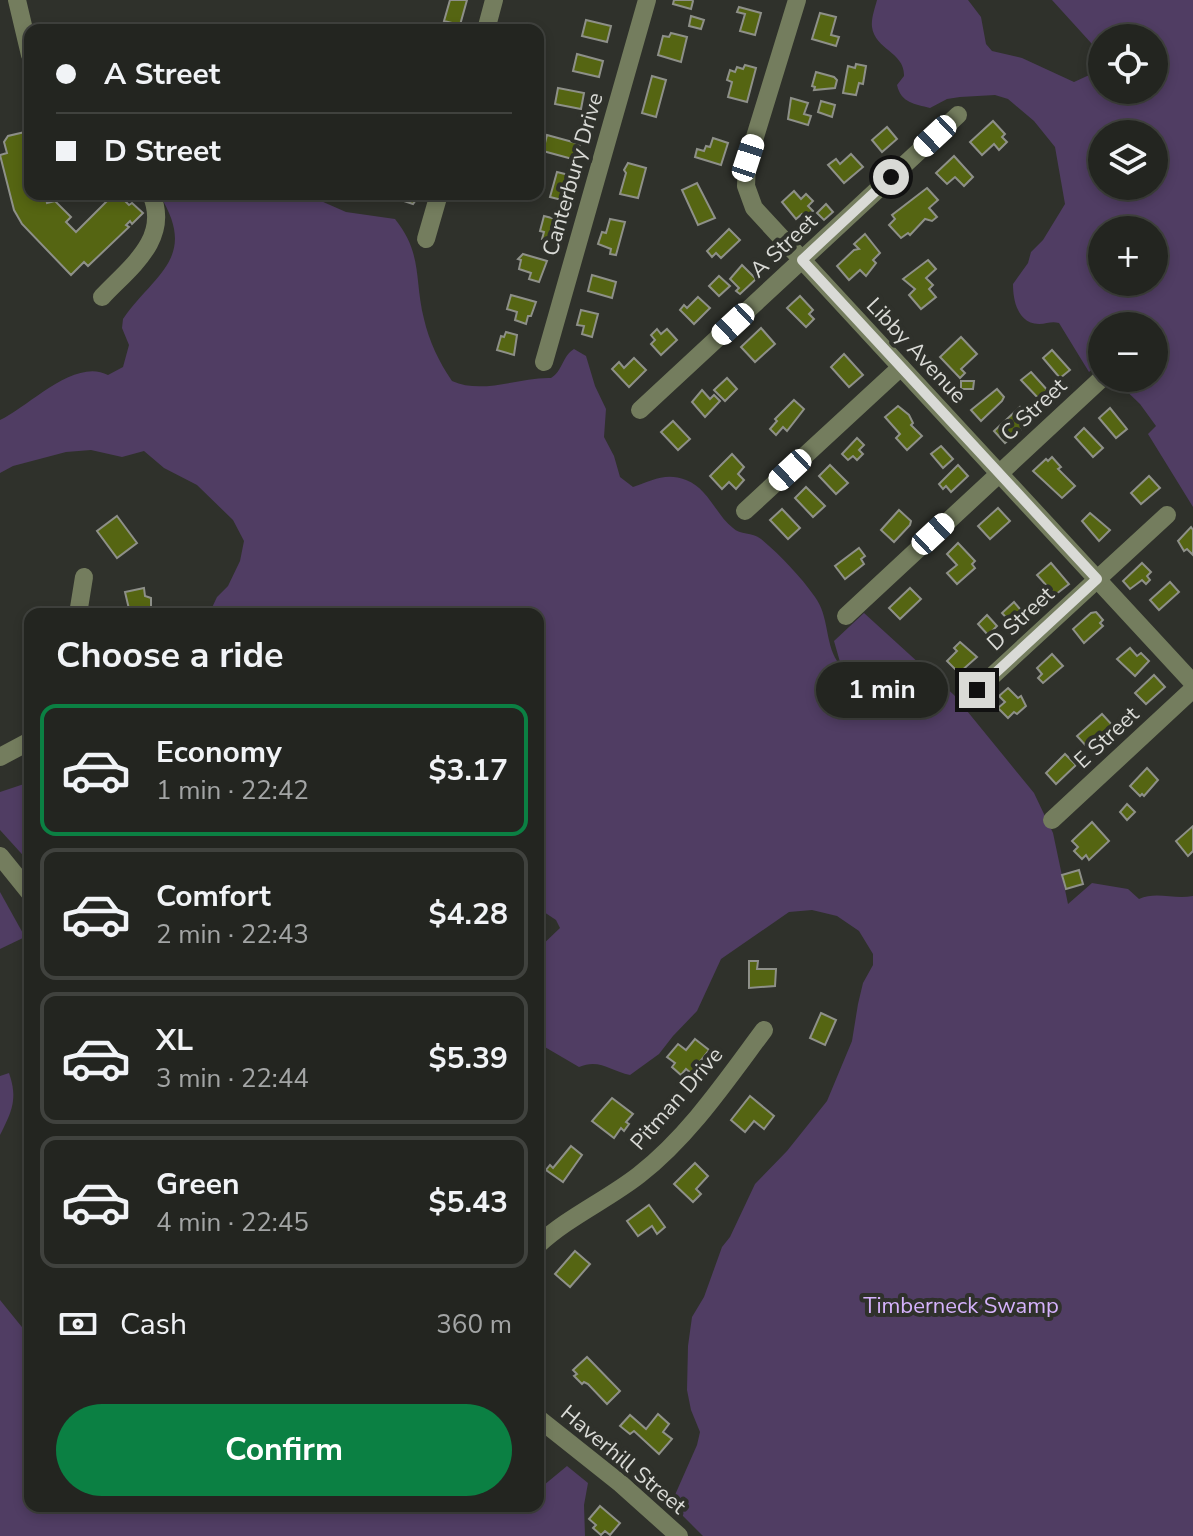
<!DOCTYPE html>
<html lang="en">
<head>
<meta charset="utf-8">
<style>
	body { margin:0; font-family:"Nunito Sans",sans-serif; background:#2b2d29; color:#f1f3f6; height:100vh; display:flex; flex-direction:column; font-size:30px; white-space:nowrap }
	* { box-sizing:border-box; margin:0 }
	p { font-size:26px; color:#a3a5a5 }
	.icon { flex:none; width:44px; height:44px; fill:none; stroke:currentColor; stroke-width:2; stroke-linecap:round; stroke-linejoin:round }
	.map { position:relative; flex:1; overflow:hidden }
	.drawer { position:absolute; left:24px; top:608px; width:520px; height:904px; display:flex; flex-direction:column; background:#232520; border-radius:16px; box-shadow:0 4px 12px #0003,0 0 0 2px #40423e }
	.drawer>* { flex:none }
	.top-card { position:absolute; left:24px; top:24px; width:520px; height:176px; border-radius:16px; box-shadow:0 4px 12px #0003,0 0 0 2px #40423e; display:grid; align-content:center; height:176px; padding:0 32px; background:#232520 }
	.buttons { position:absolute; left:1088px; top:24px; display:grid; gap:16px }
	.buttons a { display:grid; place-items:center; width:80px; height:80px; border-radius:50%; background:#232520; box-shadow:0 4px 12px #0003,0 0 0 2px #40423e; font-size:40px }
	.end { position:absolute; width:36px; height:36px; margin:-18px; border:10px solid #d9dad6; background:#111; box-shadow:0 0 0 4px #111 }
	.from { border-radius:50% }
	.bubble { position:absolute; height:56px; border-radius:28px; background:#232520; box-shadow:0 4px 12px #0003,0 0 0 2px #40423e; font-size:26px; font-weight:700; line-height:56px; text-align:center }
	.car { position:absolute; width:24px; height:48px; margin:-24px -12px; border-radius:10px; box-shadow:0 0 6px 2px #0007; background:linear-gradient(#fff 24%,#345 0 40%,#fff 0 76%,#345 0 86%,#fff 0) }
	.top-card b { display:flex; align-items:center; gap:28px; height:76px; font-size:30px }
	.top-card b+b { border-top:2px solid #40423e }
	.top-card i { width:20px; height:20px; background:#f1f3f6 }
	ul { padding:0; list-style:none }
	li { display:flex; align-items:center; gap:24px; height:132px; margin:0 16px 12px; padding:0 16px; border:4px solid #40423e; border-radius:16px }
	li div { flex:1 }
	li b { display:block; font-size:30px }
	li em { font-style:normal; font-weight:700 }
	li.selected { border-color:#0b8043 }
	li>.icon { width:72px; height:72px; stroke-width:1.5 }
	h2 { padding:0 32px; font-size:36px; line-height:96px }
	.pay { display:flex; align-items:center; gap:20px; height:88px; padding:0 32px; font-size:30px }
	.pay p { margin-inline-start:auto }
	.primary-button { display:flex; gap:16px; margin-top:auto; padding:16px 32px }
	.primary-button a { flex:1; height:92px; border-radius:48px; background:#0b8043; color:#fff; font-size:32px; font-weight:700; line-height:92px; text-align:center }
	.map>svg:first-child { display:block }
</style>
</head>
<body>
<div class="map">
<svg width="1193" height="1536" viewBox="0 0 1193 1536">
	<rect width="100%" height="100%" fill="#2f312b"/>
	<g fill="#503d63" fill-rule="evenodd">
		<path d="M877,0h91l13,17 5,27 6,7 30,7 52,24 24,-11 3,-12 -9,-15 -40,-44h141v507l-45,-73 8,-8 -16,-22 -27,-26h41v-52h-52v40l-3,-3 -10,9 -30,-49c-8,-2 -12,1 -20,1 -21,0 -26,-23 -26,-40l15,-21 3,-11 12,-12 22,-36 -10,-57 -21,-26 -26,-22 -13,-4 -35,2 -13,2 -17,9c-15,-4 -29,-5 -33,-23l7,-9c1,-24 -29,-26 -32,-49 -1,-9 3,-19 5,-27zM1154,38v52h-52v-52zM1154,134v52h-52v-52zM1154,230v52h-52v-52z"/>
		<path d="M159,194h146l41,18 49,7c28,35 19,60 29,100 5,22 15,43 28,62 31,14 67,-4 99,-3 12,-7 11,-22 23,-29l12,7 9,30 11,23 -2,28 10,19 6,21 13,10c19,-6 32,-15 53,-7 22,8 30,35 47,48 7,7 19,4 28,11 20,17 39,37 54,58 14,19 10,45 22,64l3,1 -6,-21 30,-28 90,82 80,98 19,40 15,71 24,-21 36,6 11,10c18,-8 35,1 54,-3v640h-490l-32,-32 26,-59 3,-13 -9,-22 -4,-20 1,-44 4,-29 12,-20 18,-50 8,-10 25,-53 32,-33 40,-50 25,-60 6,-37 5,-21 10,-18v-11l-14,-23 -22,-15 -25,-6 -23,2 -68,47 -24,52 -24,25 -14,18 -29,21c-19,-4 -31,-17 -51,-8l-41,-24v-94l22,-21 -4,-8 -18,-12v-294h-329l8,-17 11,-11 12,-25 4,-20 -11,-21 -36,-35 -33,-17 -20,-17 -22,6 -31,-7 -25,2 -53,14 -13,7v-53c28,-13 75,-63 108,-45l15,-8 6,-22 -7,-17 1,-9c32,-46 76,-61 36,-125z"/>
		<path d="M30,782v81l-30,-33v-38z"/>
		<path d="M0,892l25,45 -25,12z"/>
		<path d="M9,1073c9,26 3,38 -9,62v-59z"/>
		<path d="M0,1300l30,37v169h508v-16l29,-24 21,17 -4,22 1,31h-585z"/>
	</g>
	<g fill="#556512" stroke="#8e9089" stroke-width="2">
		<path d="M450,0h17l-7,25 -16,-4z"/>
		<path d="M674,0h18l1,1 -2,8 -18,-5z"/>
		<path d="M739,7l22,6 -6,22 -15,-4 5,-17 -8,-2z"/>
		<path d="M820,13l16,4 -5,18 8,2 -3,9 -24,-7z"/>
		<path d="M691,16l13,4 -3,9 -12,-3z"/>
		<path d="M586,20l25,6 -4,16 -25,-6z"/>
		<path d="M671,33l16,4 -6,25 -23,-7 5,-19 6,1z"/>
		<path d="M577,54l26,7 -4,16 -26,-6z"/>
		<path d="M856,64l10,2 -3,18 -4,-1 -3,12 -13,-2 5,-27 7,2z"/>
		<path d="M745,65l11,3 -9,34 -19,-5 4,-15 -5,-2 3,-10 5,2 2,-5 6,2z"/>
		<path d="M816,72l18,5 3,3 -2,8 -21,2 1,-3 -3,-1z"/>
		<path d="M652,76l14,4 -10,37 -14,-4z"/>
		<path d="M558,88l26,5 -3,16 -26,-5z"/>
		<path d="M791,98l17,5 -4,11 7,2 -3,9 -20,-6z"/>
		<path d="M821,101l14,4 -3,12 -14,-5z"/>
		<path d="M993,121l12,13 -3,3 5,5 -8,8 -5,-6 -12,11 -12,-13z"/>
		<path d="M887,127l10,12 -15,13 -10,-12z"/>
		<path d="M29,131l1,63h15l2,9 8,-2 16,16 -5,5 10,10 38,-38h4l11,11 3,-2 11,10 -11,11 -2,-3 -4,4 3,2 -41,39 -4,-4 -13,13 -49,-51 -8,-14 -14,-55 7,-2 -3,-11 4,-6z"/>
		<path d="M547,135l33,9 -4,16 -33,-9z"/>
		<path d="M713,138l15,5 -7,22 -26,-8 2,-8 7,2 2,-5 4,1z"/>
		<path d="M851,154l12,13 -19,16 -16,-18 8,-6 4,5z"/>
		<path d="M954,156l19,21 -9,9 -9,-9 -8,7 -11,-11z"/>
		<path d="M628,163l18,5 -8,30 -18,-4 6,-21 -2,-3z"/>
		<path d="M557,172l16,4 -1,5 4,1 -3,9 -8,-2 -3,11 -12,-3z"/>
		<path d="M697,183l18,35 -17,7 -16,-35z"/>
		<path d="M927,188l11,12 -9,8 8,9 -5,4 -7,-2 -15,16 -2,-2 -7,5 -12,-13 6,-6 -3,-4z"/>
		<path d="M794,191l7,8 5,-5 7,7 -5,5 5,5 -8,7 -3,-4 -6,5 -14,-17z"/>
		<path d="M404,194h16l-7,10 -9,-3z"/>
		<path d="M826,204l7,8 -9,8 -7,-7z"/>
		<path d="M544,216l16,4 -4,15 -5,-1 -2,7 -7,-2 2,-7 -4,-1z"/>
		<path d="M610,219l15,3 -9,33 -6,-1 1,-5 -13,-5 4,-12 4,1z"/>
		<path d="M729,229l11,11 -19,18 -5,-5 -4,4 -5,-6z"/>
		<path d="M865,234l15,19 -7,7 3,3 -10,13 -6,-6 -11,10 -12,-14 17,-16 5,-1 -5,-5z"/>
		<path d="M523,254l24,7 -8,21 -10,-3 2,-6 -12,-4 2,-9 -3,-1z"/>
		<path d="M928,260l8,9 -10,9 7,7 -4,4 7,8 -15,12 -12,-14 6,-6 -12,-10z"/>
		<path d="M742,265l14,14 -16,15 -4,-3 3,-3 -9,-9z"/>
		<path d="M592,275l24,7 -4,16 -24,-7z"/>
		<path d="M719,276l11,10 -11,10 -10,-10z"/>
		<path d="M511,295l25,7 -5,14h-3l-2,8 -11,-4 2,-8 -10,-3z"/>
		<path d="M800,296l13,14 -4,4 5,5 -8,8 -19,-19z"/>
		<path d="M698,297l12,11 -16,16 -14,-14 4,-5 3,3z"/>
		<path d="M581,310l17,4 -6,23 -10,-3 2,-8 -7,-1z"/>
		<path d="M761,328l14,16 -20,18 -14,-15z"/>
		<path d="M657,329l4,5 6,-5 10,11 -16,15 -10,-11 4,-4 -4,-5z"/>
		<path d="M506,332l11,3 -3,20 -17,-5 4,-14 3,1z"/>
		<path d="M961,337l16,17 -16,15 4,4 -5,5 -20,-21z"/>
		<path d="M1052,350l18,20 -10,8 -17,-20z"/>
		<path d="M844,354l19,21 -14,12 -18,-20z"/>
		<path d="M634,358l12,12 -17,17 -17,-18 7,-7 5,6z"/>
		<path d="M1031,372l18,20 -9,8 -19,-20z"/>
		<path d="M727,378l10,11 -12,12 -11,-11z"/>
		<path d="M961,381h13l-1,8h-12z"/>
		<path d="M997,389l7,8 -2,4 -21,20 -10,-11z"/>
		<path d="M702,390l8,9 4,-4 6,6 -15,16 -13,-15z"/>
		<path d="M794,400l10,9 -17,22 -4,-4 -7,8 -6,-6 7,-8 -2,-2z"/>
		<path d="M898,406l11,9 4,8 -2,2 11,11 -15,14 -11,-12 4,-4 -15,-17z"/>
		<path d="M1020,407l8,9 -5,5 3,4 -21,18 -11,-12z"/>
		<path d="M1110,408l17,21 -11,9 -17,-20z"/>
		<path d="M673,421l17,18 -12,11 -17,-18z"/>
		<path d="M1084,428l19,20 -10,9 -18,-20z"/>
		<path d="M857,438l7,7 -5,5 4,4 -6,6 -4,-4 -5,4 -6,-6z"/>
		<path d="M941,446l12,13 -10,9 -12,-14z"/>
		<path d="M732,454l12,13 -6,7 6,6 -8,9 -7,-7 -7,7 -12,-13z"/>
		<path d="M1052,457l9,10 -3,2 17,17 -13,12 -29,-27 13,-12 2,2z"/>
		<path d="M830,465l18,18 -12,11 -17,-18z"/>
		<path d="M958,465l10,11 -17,16 -5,-6 -3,3 -4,-5z"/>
		<path d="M1149,476l11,12 -19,16 -10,-11z"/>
		<path d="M806,487l19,19 -12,11 -18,-19z"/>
		<path d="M998,508l12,13 -20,18 -12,-13z"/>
		<path d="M782,509l18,19 -12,11 -18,-19z"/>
		<path d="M899,510l12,11 -1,4 -16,17 -13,-12z"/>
		<path d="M1090,513l20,17 -11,11 -17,-20z"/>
		<path d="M117,516l20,27 -20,15 -20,-27z"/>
		<path d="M1191,527l2,3v25l-6,-6 -3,2 -6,-10z"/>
		<path d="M958,543l17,18 -3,3 3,4 -18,16 -10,-11 10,-8 -10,-11z"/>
		<path d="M859,548l6,8 -4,3 3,5 -19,15 -10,-13z"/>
		<path d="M1051,563l18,21 -14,11 -18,-20z"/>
		<path d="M1142,563l9,9 -4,4 3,4 -4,4 -4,-4 -12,9 -7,-8z"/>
		<path d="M1170,582l9,10 -20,18 -9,-10z"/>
		<path d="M144,588l1,8 6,2v16h-25l-1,-5h4l-4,-17z"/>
		<path d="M910,588l11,11 -21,20 -11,-11z"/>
		<path d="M1014,602l11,13 -12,10 -11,-12z"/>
		<path d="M1096,612l7,8 -3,3 3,3 -19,17 -11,-14 18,-16z"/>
		<path d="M987,615l10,11 -9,9 -10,-11z"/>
		<path d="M960,642l17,15 -18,16 -12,-12 10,-10 -3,-3z"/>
		<path d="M1130,648l7,8 4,-3 8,8 -14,15 -18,-17z"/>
		<path d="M1052,654l11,12 -20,17 -5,-5 4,-4 -5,-6z"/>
		<path d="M1154,675l11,12 -19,17 -11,-11z"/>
		<path d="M1008,688l10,10 3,-2 5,10 -9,8 -3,-2 -6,6 -10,-10 7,-6 -6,-6z"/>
		<path d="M1102,714l13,14 -27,20 -11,-12z"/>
		<path d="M1065,754l11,11 -20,19 -10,-11z"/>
		<path d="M1147,768l11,12 -14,16 -2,-2 -2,2 -10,-10z"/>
		<path d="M1127,804l8,8 -8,8 -7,-8z"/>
		<path d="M1092,822l17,19 -20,19 -3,-5 -4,4 -8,-8 4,-4 -6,-6z"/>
		<path d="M1193,826v25l-5,5 -12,-15z"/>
		<path d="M1079,870l4,14 -17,5 -4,-14z"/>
		<path d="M749,961h9l-1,8h19l-1,17 -26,2z"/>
		<path d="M821,1013l15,7 -11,25 -15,-7z"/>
		<path d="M695,1039l14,11 -18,23 -5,-4 -5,6 -9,-8 3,-4 -8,-6 11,-13 8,6z"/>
		<path d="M750,1096l24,20 -10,13 -10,-8 -9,11 -14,-12z"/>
		<path d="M612,1098l21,16 -7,8 3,2 -5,7 -3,-3 -7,10 -22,-17z"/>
		<path d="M571,1146l11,9 -19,27 -17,-12 4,-5 3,3z"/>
		<path d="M695,1163l13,13 -12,13 5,5 -8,8 -19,-18z"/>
		<path d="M649,1205l16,22 -8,7 -5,-8 -14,10 -11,-15z"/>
		<path d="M575,1251l15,13 -20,23 -15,-13z"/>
		<path d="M587,1357l33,34 -13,13 -19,-20 -4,-2 -2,2 -8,-8 3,-2 -4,-4z"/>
		<path d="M658,1414l11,10 -6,8 9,7 -13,15 -25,-23 -4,3 -10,-8 10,-11 16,14z"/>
		<path d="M600,1506l20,17 -10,12 -5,-4 -4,4 -8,-7 3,-3 -7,-6z"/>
	</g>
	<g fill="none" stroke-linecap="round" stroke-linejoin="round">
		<g stroke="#747d5e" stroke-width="18">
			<path d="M17,0l13,55"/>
			<path d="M797,0l-50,163 -1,23 8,22 439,475"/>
			<path d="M486,30l8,-30"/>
			<path d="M426,239l13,-45"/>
			<path d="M102,297c27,-29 69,-58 49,-103"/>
			<path d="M544,362l103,-362"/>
			<path d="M640,410l318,-295"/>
			<path d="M745,511l156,-144"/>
			<path d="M78,614l6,-37"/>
			<path d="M846,616l254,-236"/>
			<path d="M977,690l190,-175"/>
			<path d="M0,757l30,-16"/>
			<path d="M1052,820l141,-131"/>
			<path d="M0,856l30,37"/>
			<path d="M538,1245c30,-28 69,-45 101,-70 50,-39 87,-94 125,-145"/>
			<path d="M538,1418l83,66 58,52"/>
		</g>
	</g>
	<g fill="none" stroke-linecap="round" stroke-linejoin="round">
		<path stroke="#d9dad6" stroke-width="10" d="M891,177l-89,83 295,319 -120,111"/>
	</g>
	<g text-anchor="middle" stroke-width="8" stroke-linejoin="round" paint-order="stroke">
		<g font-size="22" fill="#d9dad6" stroke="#2f312b">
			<text transform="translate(572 174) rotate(-74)" y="8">Canterbury Drive</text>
			<text transform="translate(783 245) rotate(-43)" y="8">A Street</text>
			<text transform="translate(917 350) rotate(47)" y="8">Libby Avenue</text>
			<text transform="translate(1033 409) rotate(-43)" y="8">C Street</text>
			<text transform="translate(1020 618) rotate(-43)" y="8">D Street</text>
			<text transform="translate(1106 737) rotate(-43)" y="8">E Street</text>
			<text transform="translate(676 1098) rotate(-49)" y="8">Pitman Drive</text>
			<text transform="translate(624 1459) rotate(40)" y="8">Haverhill Street</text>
		</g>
		<g font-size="22" fill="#d5b2fc" stroke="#2f312b">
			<text x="961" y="1313">Timberneck Swamp</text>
		</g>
	</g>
</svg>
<div class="buttons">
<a><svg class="icon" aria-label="locate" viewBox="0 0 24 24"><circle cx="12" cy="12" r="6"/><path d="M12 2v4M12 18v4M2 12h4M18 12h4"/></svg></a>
<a><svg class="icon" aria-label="layers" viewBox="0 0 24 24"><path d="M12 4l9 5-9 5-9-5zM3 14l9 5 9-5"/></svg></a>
<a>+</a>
<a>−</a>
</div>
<i class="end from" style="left:891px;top:177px"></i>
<i class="end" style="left:977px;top:690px"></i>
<div class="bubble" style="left:816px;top:662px;width:132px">1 min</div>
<i class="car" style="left:935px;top:136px;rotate:227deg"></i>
<i class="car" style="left:748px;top:158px;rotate:18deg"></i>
<i class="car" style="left:733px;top:324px;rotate:227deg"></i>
<i class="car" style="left:790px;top:470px;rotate:227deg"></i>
<i class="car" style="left:933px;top:534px;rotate:47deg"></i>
<div class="top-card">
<b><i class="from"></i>A Street</b>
<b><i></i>D Street</b>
</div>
<section class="drawer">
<h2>Choose a ride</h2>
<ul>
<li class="selected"><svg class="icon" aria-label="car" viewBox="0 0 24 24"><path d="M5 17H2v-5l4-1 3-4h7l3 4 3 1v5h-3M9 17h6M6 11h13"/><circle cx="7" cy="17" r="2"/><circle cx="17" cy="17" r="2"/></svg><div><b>Economy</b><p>1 min · 22:42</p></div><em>$3.17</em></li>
<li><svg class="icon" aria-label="car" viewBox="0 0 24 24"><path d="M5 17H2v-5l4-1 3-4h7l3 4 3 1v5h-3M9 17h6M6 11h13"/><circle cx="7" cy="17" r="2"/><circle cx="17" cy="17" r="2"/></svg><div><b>Comfort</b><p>2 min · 22:43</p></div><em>$4.28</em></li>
<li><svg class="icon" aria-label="car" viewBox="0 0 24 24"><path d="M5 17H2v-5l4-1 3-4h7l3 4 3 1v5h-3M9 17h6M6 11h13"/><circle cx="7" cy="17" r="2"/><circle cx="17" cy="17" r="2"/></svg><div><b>XL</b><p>3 min · 22:44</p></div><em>$5.39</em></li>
<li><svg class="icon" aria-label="car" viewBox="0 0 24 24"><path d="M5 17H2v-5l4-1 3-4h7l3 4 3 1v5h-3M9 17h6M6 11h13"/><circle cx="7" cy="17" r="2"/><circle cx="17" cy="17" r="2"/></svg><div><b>Green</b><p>4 min · 22:45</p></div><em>$5.43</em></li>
</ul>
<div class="pay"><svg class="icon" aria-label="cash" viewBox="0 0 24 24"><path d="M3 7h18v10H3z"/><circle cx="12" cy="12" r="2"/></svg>Cash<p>360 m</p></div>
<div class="primary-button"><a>Confirm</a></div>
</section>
</div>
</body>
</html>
